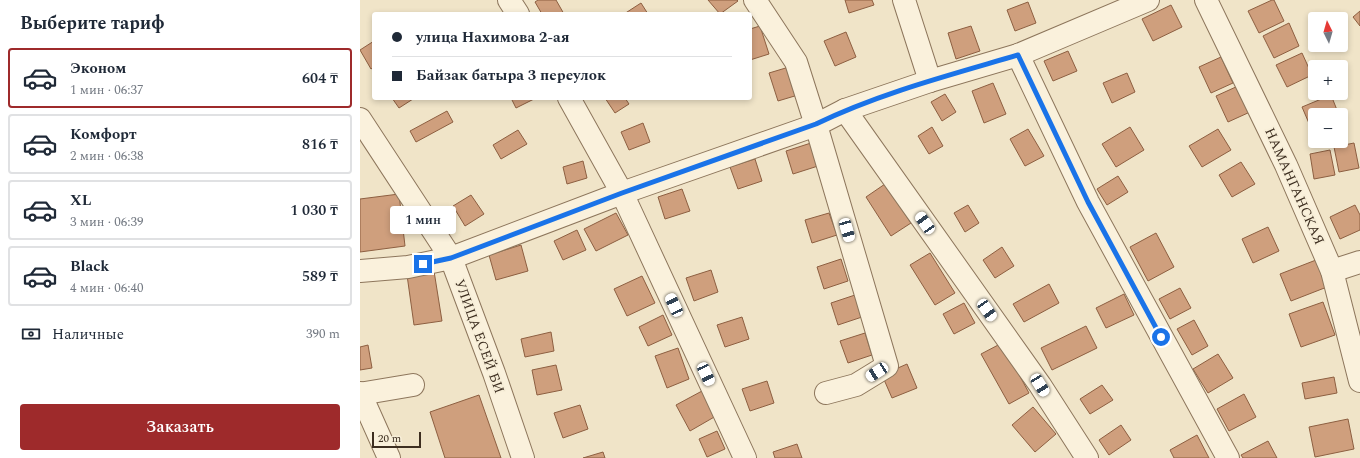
<!DOCTYPE html>
<html lang="ru">
<head>
<meta charset="utf-8">
<style>
	body { margin:0; font-family:Spectral,serif; background:#f2f2f3; color:#1f2937; height:100vh; display:flex; flex-direction:column; font-size:15px; white-space:nowrap }
	* { box-sizing:border-box; margin:0 }
	p { font-size:13px; color:#747a83 }
	.icon { flex:none; width:22px; height:22px; fill:none; stroke:currentColor; stroke-width:2; stroke-linecap:round; stroke-linejoin:round }
	.map { position:relative; flex:1; overflow:hidden }
	.panel { display:flex; flex-direction:column; background:#fff; width:360px }
	.panel>* { flex:none }
	.top-card { position:absolute; left:12px; top:12px; width:380px; height:88px; border-radius:4px; box-shadow:0 2px 6px #0003; display:grid; align-content:center; height:88px; padding:0 20px; background:#fff }
	.needle { width:26px; rotate:355deg }
	.tools { position:absolute; left:948px; top:12px; display:grid; gap:8px }
	.tools a { display:grid; place-items:center; width:40px; height:40px; border-radius:4px; background:#fff; box-shadow:0 2px 6px #0003; font-size:20px }
	.scale { position:absolute; left:12px; bottom:10px; width:49px; box-sizing:border-box; padding-left:4px; border:2px solid #3d2e20; border-top:0; font-size:11px; line-height:14px; white-space:nowrap; color:#3d2e20; -webkit-text-stroke:3px #f7eed8; paint-order:stroke }
	.end { position:absolute; width:18px; height:18px; margin:-9px; border:5px solid #1a73e8; background:#fff; box-shadow:0 0 0 2px #fff }
	.from { border-radius:50% }
	.bubble { position:absolute; height:28px; border-radius:4px; background:#fff; box-shadow:0 2px 6px #0003; font-size:13px; font-weight:600; line-height:28px; text-align:center }
	.car { position:absolute; width:12px; height:24px; margin:-12px -6px; border-radius:5px; box-shadow:0 0 3px 1px #0007; background:linear-gradient(#fff 24%,#345 0 40%,#fff 0 76%,#345 0 86%,#fff 0) }
	.top-card b { display:flex; align-items:center; gap:14px; height:38px; font-size:15px }
	.top-card b+b { border-top:1px solid #e0e1e3 }
	.top-card i { width:10px; height:10px; background:#1f2937 }
	ul { padding:0; list-style:none }
	li { display:flex; align-items:center; gap:12px; height:60px; margin:0 8px 6px; padding:0 12px; border:2px solid #e0e1e3; border-radius:4px }
	li div { flex:1 }
	li b { display:block; font-size:15px }
	li em { font-style:normal; font-weight:600 }
	li.current { border-color:#9e2a2b }
	li>.icon { width:36px; height:36px; stroke-width:1.5 }
	h2 { padding:0 20px; font-size:18px; line-height:48px }
	.pay { display:flex; align-items:center; gap:10px; height:44px; padding:0 20px; font-size:15px }
	.pay p { margin-inline-start:auto }
	.button { display:flex; gap:8px; margin-top:auto; padding:8px 20px }
	.button a { flex:1; height:46px; border-radius:4px; background:#9e2a2b; color:#fff; font-size:16px; font-weight:600; line-height:46px; text-align:center }
	main { display:flex; flex:1; min-height:0 }
	.map>svg:first-child { display:block }
</style>
</head>
<body>
<main>
<section class="panel">
<h2>Выберите тариф</h2>
<ul>
<li class="current"><svg class="icon" aria-label="car" viewBox="0 0 24 24"><path d="M5 17H2v-5l4-1 3-4h7l3 4 3 1v5h-3M9 17h6M6 11h13"/><circle cx="7" cy="17" r="2"/><circle cx="17" cy="17" r="2"/></svg><div><b>Эконом</b><p>1 мин · 06:37</p></div><em>604 ₸</em></li>
<li><svg class="icon" aria-label="car" viewBox="0 0 24 24"><path d="M5 17H2v-5l4-1 3-4h7l3 4 3 1v5h-3M9 17h6M6 11h13"/><circle cx="7" cy="17" r="2"/><circle cx="17" cy="17" r="2"/></svg><div><b>Комфорт</b><p>2 мин · 06:38</p></div><em>816 ₸</em></li>
<li><svg class="icon" aria-label="car" viewBox="0 0 24 24"><path d="M5 17H2v-5l4-1 3-4h7l3 4 3 1v5h-3M9 17h6M6 11h13"/><circle cx="7" cy="17" r="2"/><circle cx="17" cy="17" r="2"/></svg><div><b>XL</b><p>3 мин · 06:39</p></div><em>1 030 ₸</em></li>
<li><svg class="icon" aria-label="car" viewBox="0 0 24 24"><path d="M5 17H2v-5l4-1 3-4h7l3 4 3 1v5h-3M9 17h6M6 11h13"/><circle cx="7" cy="17" r="2"/><circle cx="17" cy="17" r="2"/></svg><div><b>Black</b><p>4 мин · 06:40</p></div><em>589 ₸</em></li>
</ul>
<div class="pay"><svg class="icon" aria-label="cash" viewBox="0 0 24 24"><path d="M3 7h18v10H3z"/><circle cx="12" cy="12" r="2"/></svg>Наличные<p>390 m</p></div>
<div class="button"><a>Заказать</a></div>
</section>
<div class="map">
<svg width="1000" height="458" viewBox="0 0 1000 458">
	<rect width="100%" height="100%" fill="#f0e4c8"/>
	<g fill="#cf9f7d" stroke="#8d5f41">
		<path d="M178,0h18l8,14h-22l-7,-12z"/>
		<path d="M348,0h29l1,1 -18,13z"/>
		<path d="M485,0h27l2,5 -25,8z"/>
		<path d="M912,0h2l10,21 -25,12 -11,-22z"/>
		<path d="M668,2l8,21 -21,8 -8,-21z"/>
		<path d="M281,3l7,11h-24z"/>
		<path d="M811,5l11,22 -29,14 -11,-22z"/>
		<path d="M1000,11v15l-7,-9z"/>
		<path d="M929,23l10,23 -25,12 -11,-22z"/>
		<path d="M400,26l9,28 -19,6v-31z"/>
		<path d="M611,26l9,25 -24,8 -8,-26z"/>
		<path d="M486,32l10,25 -21,9 -11,-25z"/>
		<path d="M14,41v26l-3,2 -11,-19z"/>
		<path d="M708,51l9,20 -24,10 -9,-20z"/>
		<path d="M942,53l10,22 -25,12 -11,-22z"/>
		<path d="M861,57l12,26 -22,10 -12,-26z"/>
		<path d="M429,67l9,28 -20,6 -9,-28z"/>
		<path d="M767,73l8,19 -23,11 -9,-20z"/>
		<path d="M633,83l13,31 -22,9 -12,-32z"/>
		<path d="M878,86l12,26 -22,10 -12,-26z"/>
		<path d="M585,94l11,18 -14,9 -11,-19z"/>
		<path d="M971,95l8,20h-24v11l-4,2 -9,-21z"/>
		<path d="M32,98h21v1l-14,9z"/>
		<path d="M151,98h25l-20,10z"/>
		<path d="M245,98h20l4,6 -14,9z"/>
		<path d="M87,111l6,11 -37,20 -6,-11z"/>
		<path d="M283,123l7,19 -21,8 -8,-18z"/>
		<path d="M572,127l11,19 -14,8 -11,-18z"/>
		<path d="M770,127l14,23 -28,17 -14,-23z"/>
		<path d="M668,129l16,27 -19,10 -15,-27z"/>
		<path d="M858,129l13,21 -29,17 -13,-21z"/>
		<path d="M158,130l9,14 -26,15 -8,-14z"/>
		<path d="M451,143l7,23 -25,8 -7,-23z"/>
		<path d="M994,143l5,25 -20,4 -5,-25z"/>
		<path d="M970,150l5,25 -21,4 -4,-25z"/>
		<path d="M395,159l7,22 -24,8 -8,-22z"/>
		<path d="M223,161l4,17 -20,6 -4,-17z"/>
		<path d="M881,162l14,22 -23,13 -13,-22z"/>
		<path d="M758,176l10,16 -21,13 -10,-16z"/>
		<path d="M525,184l26,39 -20,13 -25,-39z"/>
		<path d="M322,189l8,22 -25,8 -7,-22z"/>
		<path d="M39,194l6,52 -45,6v-53z"/>
		<path d="M111,195l13,19 -19,12 -12,-20z"/>
		<path d="M608,205l11,18 -14,9 -11,-19z"/>
		<path d="M995,205l5,10v15l-20,9 -10,-22z"/>
		<path d="M256,213l12,22 -32,16 -12,-22z"/>
		<path d="M469,213l8,22 -25,8 -7,-23z"/>
		<path d="M908,227l11,24 -26,12 -11,-24z"/>
		<path d="M217,230l9,20 -23,10 -9,-19z"/>
		<path d="M796,233l18,34 -26,14 -18,-34z"/>
		<path d="M161,245l7,26 -32,9 -7,-25z"/>
		<path d="M642,247l12,19 -19,12 -12,-18z"/>
		<path d="M570,253l25,40 -20,12 -25,-40z"/>
		<path d="M481,259l7,22 -24,8 -7,-22z"/>
		<path d="M956,260l11,27 -36,14 -11,-27z"/>
		<path d="M351,270l7,22 -24,9 -8,-23z"/>
		<path d="M74,271l8,50 -28,4 -7,-50z"/>
		<path d="M282,276l13,27 -28,13 -13,-27z"/>
		<path d="M689,284l10,19 -35,19 -11,-18z"/>
		<path d="M820,288l11,20 -21,11 -11,-20z"/>
		<path d="M764,294l10,21 -28,13 -10,-20z"/>
		<path d="M495,295l7,22 -24,8 -7,-22z"/>
		<path d="M963,302l12,33 -34,12 -12,-33z"/>
		<path d="M604,303l11,20 -21,11 -11,-20z"/>
		<path d="M303,315l9,20 -24,11 -9,-19z"/>
		<path d="M382,317l7,22 -24,8 -8,-22z"/>
		<path d="M834,320l14,26 -16,9 -15,-26z"/>
		<path d="M726,326l11,22 -45,22 -11,-22z"/>
		<path d="M191,332l3,19 -29,6 -4,-18z"/>
		<path d="M505,333l7,22 -24,8 -8,-22z"/>
		<path d="M642,343l27,50 -20,11 -28,-50z"/>
		<path d="M8,345l4,23 -12,2v-23z"/>
		<path d="M318,348l11,31 -22,9 -12,-32z"/>
		<path d="M858,354l15,24 -25,15 -15,-24z"/>
		<path d="M547,364l10,24 -25,10 -10,-23z"/>
		<path d="M196,365l6,25 -25,5 -5,-25z"/>
		<path d="M974,377l3,16 -32,6 -3,-16z"/>
		<path d="M407,381l7,22 -24,8 -8,-22z"/>
		<path d="M742,385l11,15 -23,14 -10,-15z"/>
		<path d="M342,391l14,25 -26,15 -14,-26z"/>
		<path d="M884,394l12,23 -27,14 -12,-22z"/>
		<path d="M119,395l22,63h-56l-15,-46z"/>
		<path d="M220,405l8,24 -25,9 -9,-25z"/>
		<path d="M673,407l23,27 -21,18 -23,-27z"/>
		<path d="M988,419l6,30 -39,8 -6,-30z"/>
		<path d="M761,425l10,15 -22,15 -10,-15z"/>
		<path d="M357,431l8,18 -18,8 -8,-18z"/>
		<path d="M837,435l12,23h-35l-4,-8z"/>
		<path d="M908,441l9,17h-34l-2,-3z"/>
		<path d="M437,444l5,14h-27l-2,-6z"/>
		<path d="M243,452l2,6h-22z"/>
	</g>
	<g fill="none" stroke-linecap="round" stroke-linejoin="round">
		<defs>
			<g id="minor">
				<path d="M149,0l9,14"/>
				<path d="M395,0l41,62 20,63 71,241 -31,19 -30,8"/>
				<path d="M544,0l26,81"/>
				<path d="M846,0l80,165 46,106 28,110"/>
				<path d="M658,55l70,147 140,256"/>
				<path d="M209,98l53,95 123,265"/>
				<path d="M485,110l195,275 47,73"/>
				<path d="M0,119l91,139 43,115 29,85"/>
				<path d="M0,271l48,-4 43,-9 171,-65 194,-68 29,-15 85,-29 88,-26 130,-55"/>
				<path d="M972,271l28,-9"/>
				<path d="M0,393l29,65"/>
				<path d="M0,394l53,-9"/>
			</g>
		</defs>
		<use href="#minor" stroke="#8d765c" stroke-width="24"/>
		<use href="#minor" stroke="#faf1dc" stroke-width="22"/>
	</g>
	<g fill="none" stroke-linecap="round" stroke-linejoin="round">
		<path stroke="#1a73e8" stroke-width="5" d="M63,264l28,-6 171,-65 194,-69c64,-31 134,-49 202,-69l70,147 73,135"/>
	</g>
	<g text-anchor="middle" stroke-width="3.5" stroke-linejoin="round" paint-order="stroke">
		<g font-size="14" fill="#3d2e20" stroke="#f7eed8">
			<text transform="translate(935 186) rotate(66)" y="5">НАМАНГАНСКАЯ</text>
			<text transform="translate(120 336) rotate(70)" y="5">УЛИЦА ЕСЕЙ БИ</text>
		</g>
	</g>
</svg>
<div class="tools">
<a><svg class="needle" viewBox="-14 -14 28 28"><path d="M0-13l5 13h-10z" fill="#e53935"/><path d="M0 13l5-13h-10z" fill="#747a83"/></svg></a>
<a>+</a>
<a>−</a>
</div>
<div class="scale">20 m</div>
<i class="end from" style="left:801px;top:337px"></i>
<i class="end" style="left:63px;top:264px"></i>
<div class="bubble" style="left:30px;top:206px;width:66px">1 мин</div>
<i class="car" style="left:565px;top:223px;rotate:325deg"></i>
<i class="car" style="left:487px;top:230px;rotate:164deg"></i>
<i class="car" style="left:314px;top:305px;rotate:335deg"></i>
<i class="car" style="left:627px;top:310px;rotate:145deg"></i>
<i class="car" style="left:517px;top:372px;rotate:237deg"></i>
<i class="car" style="left:346px;top:374px;rotate:155deg"></i>
<i class="car" style="left:680px;top:385px;rotate:148deg"></i>
<div class="top-card">
<b><i class="from"></i>улица Нахимова 2-ая</b>
<b><i></i>Байзак батыра 3 переулок</b>
</div>
</div>
</main>
</body>
</html>
